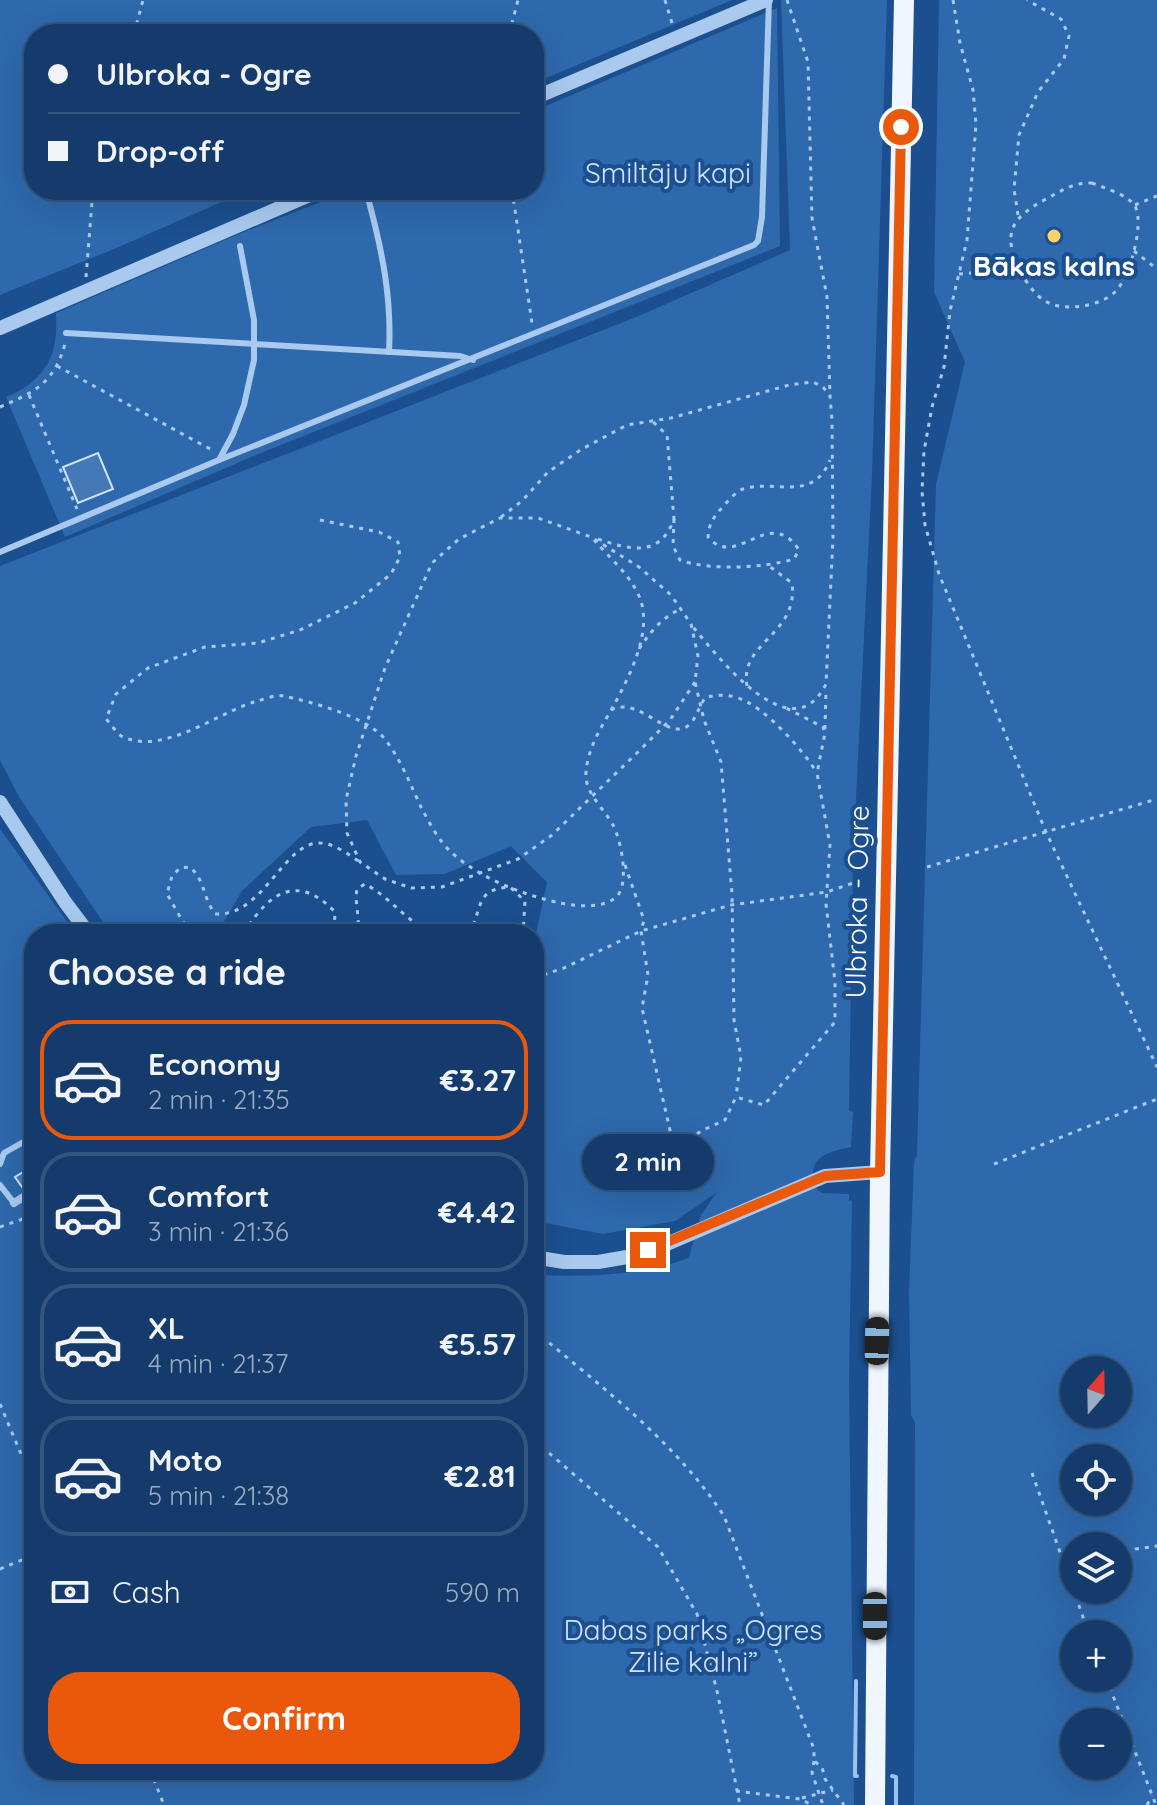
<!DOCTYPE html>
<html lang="en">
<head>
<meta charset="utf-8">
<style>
	body { margin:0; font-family:Quicksand,sans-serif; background:#1d4271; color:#f1f3f6; height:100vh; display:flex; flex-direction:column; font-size:30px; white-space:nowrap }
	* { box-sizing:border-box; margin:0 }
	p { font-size:26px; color:#9dadc1 }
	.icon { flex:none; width:44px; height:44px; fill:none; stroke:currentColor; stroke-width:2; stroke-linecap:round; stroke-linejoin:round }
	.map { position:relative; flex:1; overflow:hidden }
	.panel { position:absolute; left:24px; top:924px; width:520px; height:856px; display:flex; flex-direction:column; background:#143b6b; border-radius:32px; box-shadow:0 8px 32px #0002,0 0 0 2px #33557e }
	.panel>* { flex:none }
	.top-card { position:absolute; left:24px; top:24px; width:520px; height:176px; border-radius:32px; box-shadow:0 8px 32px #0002,0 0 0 2px #33557e; display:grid; align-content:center; height:176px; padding:0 24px; background:#143b6b }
	.needle { width:52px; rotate:20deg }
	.fabs { position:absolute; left:1060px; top:1356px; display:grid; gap:16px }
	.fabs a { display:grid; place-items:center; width:72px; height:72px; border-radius:50%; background:#143b6b; box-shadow:0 8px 32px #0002,0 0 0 2px #33557e; font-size:40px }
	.end { position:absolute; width:36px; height:36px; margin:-18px; border:10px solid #ea580c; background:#fff; box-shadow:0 0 0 4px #fff }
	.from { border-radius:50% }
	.bubble { position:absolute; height:56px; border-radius:28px; background:#143b6b; box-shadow:0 8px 32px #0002,0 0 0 2px #33557e; font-size:26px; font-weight:700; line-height:56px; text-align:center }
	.car { position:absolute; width:24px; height:48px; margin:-24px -12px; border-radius:10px; box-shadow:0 0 6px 2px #0007; background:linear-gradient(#222 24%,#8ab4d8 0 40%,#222 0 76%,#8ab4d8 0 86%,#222 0) }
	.top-card b { display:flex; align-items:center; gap:28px; height:76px; font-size:30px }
	.top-card b+b { border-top:2px solid #33557e }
	.top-card i { width:20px; height:20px; background:#f1f3f6 }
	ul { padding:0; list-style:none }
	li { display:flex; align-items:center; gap:24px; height:120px; margin:0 16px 12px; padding:0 8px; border:4px solid #33557e; border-radius:32px }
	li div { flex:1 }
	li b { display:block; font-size:30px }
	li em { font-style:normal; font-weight:700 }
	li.current { border-color:#ea580c }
	li>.icon { width:72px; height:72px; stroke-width:1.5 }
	h2 { padding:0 24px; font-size:36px; line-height:96px }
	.pay { display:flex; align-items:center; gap:20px; height:88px; padding:0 24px; font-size:30px }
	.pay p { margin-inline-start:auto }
	.action { display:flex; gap:16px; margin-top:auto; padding:16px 24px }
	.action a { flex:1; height:92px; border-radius:32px; background:#ea580c; color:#fff; font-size:32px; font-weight:700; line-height:92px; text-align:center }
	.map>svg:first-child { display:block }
</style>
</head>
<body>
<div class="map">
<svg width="1157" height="1805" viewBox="0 0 1157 1805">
	<rect width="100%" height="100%" fill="#1b4f8f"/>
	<g fill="#2e69ad" fill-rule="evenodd">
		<path d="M0,0h732l-198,83v-49h-500v156h215l-135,59 -114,46z"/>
		<path d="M781,0h106l-15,475 -19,384 -4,252 4,1 -2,35c-25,6 -43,8 -37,40l8,6 27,1v7l3,-1 -3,181 5,424h-854v-976l76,105h-42v836h500v-495c53,2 105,1 155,-17l11,-41 16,-24 -41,28 -72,13 -69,-13v-278l13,-61 -36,-36 -66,28 -49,1 -29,-55 -56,7 -69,64 -23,39 2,4h-110l-92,-137 -19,-37v-194l634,-248 156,-68z"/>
		<path d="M939,0h218v1805h-243l1,-383 -4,-7 -2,-124 5,-129 3,-7 19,-671 29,-122 -31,-70zM1074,1370h44v44h-44zM1074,1458h44v44h-44zM1074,1546h44v44h-44zM1074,1634h44v44h-44zM1074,1722h44v44h-44z"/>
		<path d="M777,8l3,238 -524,209 -191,82 -59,-140c39,-16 53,-41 50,-84l190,-82 106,-41h6l5,6 9,-6h162v-79z"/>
	</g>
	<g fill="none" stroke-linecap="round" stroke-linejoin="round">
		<g stroke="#9cc4f0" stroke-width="4">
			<path d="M856,1681l-1,95h2"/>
			<path d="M892,1776l4,1v28"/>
		</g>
	</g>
	<g fill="#4478b7" stroke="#cfe3fa" stroke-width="2">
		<path d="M98,453l15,36 -35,14 -15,-36z"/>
		<path d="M30,1168l4,11 -12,8 -7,-10z"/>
	</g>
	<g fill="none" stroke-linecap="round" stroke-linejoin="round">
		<g stroke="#a9c9ee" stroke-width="3" stroke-dasharray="4 6" stroke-linecap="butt">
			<path d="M665,0l7,23"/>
			<path d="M787,0l21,62 4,156 15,79 3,99"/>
			<path d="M953,0l7,43 13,47 3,34 -9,116 -17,71 -6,56 -12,40 -8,44 -2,40 3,34 14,49 107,258 111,235"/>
			<path d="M134,34l9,-34"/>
			<path d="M512,34v-11l6,-23"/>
			<path d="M1092,183c12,5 35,11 43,23 10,18 -6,73 -20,86 -16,15 -52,20 -70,9 -10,-6 -18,-18 -24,-28 -20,-40 -10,-55 25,-74 15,-8 28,-17 46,-16z"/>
			<path d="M512,190l20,133"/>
			<path d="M1135,205l22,-9"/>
			<path d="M1018,215l-4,-26 5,-54 19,-43 26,-33 5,-23 -8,-17 -34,-19"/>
			<path d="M1134,251l23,18"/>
			<path d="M959,274l23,-2 35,-10"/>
			<path d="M86,277l7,-87"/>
			<path d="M57,366l155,84"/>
			<path d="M29,395l48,114"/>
			<path d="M0,407c35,-15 54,-24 65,-63"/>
			<path d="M501,517l21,-16 26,-29 34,-23 45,-24 44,-7 118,-33 24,-3 10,5 7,9 2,24 1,118 -7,146c-34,69 -107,-26 -133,-57"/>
			<path d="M674,519l-1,27 7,14c29,11 85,8 114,-1l5,-9c-30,-46 -62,21 -91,-13 1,-12 4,-18 12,-27 6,-7 15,-18 23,-21 32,-10 70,14 87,-29"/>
			<path d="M320,520l59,12 19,10 2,15 -9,17 -36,29 -55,27 -42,13 -53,4 -57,21 -32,26 -10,25c5,5 11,15 17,18 40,18 93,-23 131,-35 9,-2 20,-8 29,-6 27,5 82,21 100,41 17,20 27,47 38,70 8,15 17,33 30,45 28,26 72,43 109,51 16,3 45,7 58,-8 11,-15 3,-55 -5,-70 -9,-17 -29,-32 -27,-53 2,-25 16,-46 28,-67 15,-28 40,-75 25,-109 -9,-21 -30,-39 -45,-56"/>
			<path d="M598,539c32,11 62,19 76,-20l-7,-84 -14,-13"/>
			<path d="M639,649c12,-18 22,-30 41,-40"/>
			<path d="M695,682l-25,38 -32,32 -86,83 -34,24 -76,28 -31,1 -26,-9 -25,-17 -13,-29 -1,-33 10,-44 29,-88 47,-105 27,-24 41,-21h38l53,19 48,30 32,28 20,29 7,32 -3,26 9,38 17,42 11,132 2,126 7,37 -5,40"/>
			<path d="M747,686c-8,-44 52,-51 45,-103l-23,-17"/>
			<path d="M611,710c28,-15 58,33 78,15 8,-7 10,-20 17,-28 11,-2 21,-3 32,1 26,8 65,52 79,75"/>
			<path d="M825,729l1,-40"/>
			<path d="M625,865l19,55 -3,11 7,44 -6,33 30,131 14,3 15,-11 24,-11 11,-23 28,8 71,-83v-40l-9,-78 4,-59 -13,-72 8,-40 -2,-6 -37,-19"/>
			<path d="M927,867l230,-68"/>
			<path d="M190,934l-23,-40 5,-18 8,-8 10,-1c16,15 12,29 25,47 49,3 68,-72 105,-71 14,0 29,12 40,19"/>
			<path d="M247,934l-1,-4c24,-39 53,-56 89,-18l-1,22"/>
			<path d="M357,934c4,-15 -3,-30 0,-45l8,-5c25,13 42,38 68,50"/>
			<path d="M469,934c14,-25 5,-45 41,-47l15,14 -2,33"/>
			<path d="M534,978l30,-10 77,-37 90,-26 96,-13 32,-11"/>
			<path d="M994,1164l163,-65"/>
			<path d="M0,1227l34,-12"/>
			<path d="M534,1330c67,57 141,111 190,186l90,233v12l8,6 3,12 19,26"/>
			<path d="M0,1404l34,81"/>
			<path d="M534,1440l124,107 39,67 20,77 23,114"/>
			<path d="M1032,1473l57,161"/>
			<path d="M1118,1560l18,-11 21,-3"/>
			<path d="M0,1569l34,-14"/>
			<path d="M1106,1678l50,127"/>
			<path d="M814,1761l-2,12 11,32"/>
			<path d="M150,1770l14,35"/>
			<path d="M736,1791l64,8 12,6"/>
			<path d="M802,1798l31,-8"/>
			<path d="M1147,1805l5,-9"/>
		</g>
		<g stroke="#a9c9ee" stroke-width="6">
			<path d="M368,198c14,52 24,100 21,154"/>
			<path d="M66,333l394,23 13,4"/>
			<path d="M219,460l535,-215 4,-4 4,-24 7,-217"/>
			<path d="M0,552l219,-92 14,-26 11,-29 10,-45v-40l-14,-74"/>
			<path d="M0,1164l4,-11 30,-17"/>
			<path d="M0,1185l14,18"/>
		</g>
		<path stroke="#a9c9ee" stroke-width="8" d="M14,1203l20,-13"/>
		<g stroke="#a9c9ee" stroke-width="14">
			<path d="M534,98l232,-98"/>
			<path d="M0,328l321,-138"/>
			<path d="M0,802l65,100 24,32"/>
			<path d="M534,1257l30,5h34l29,-5 42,-14 156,-67 55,-4"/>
		</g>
		<path stroke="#f0f6ff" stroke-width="20" d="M875,1805l5,-633 24,-1172"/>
	</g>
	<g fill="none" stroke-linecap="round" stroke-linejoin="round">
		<path stroke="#ea580c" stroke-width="10" d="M648,1250l177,-74 55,-4 21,-1045"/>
	</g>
	<circle fill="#ffd166" stroke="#1b4f8f" stroke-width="3" cx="1054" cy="236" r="8"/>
	<g text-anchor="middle" stroke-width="8" stroke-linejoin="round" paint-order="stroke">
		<g font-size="28" fill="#cfe3fa" stroke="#1b4f8f">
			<text x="668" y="183">Smiltāju kapi</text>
			<text x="693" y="1640">Dabas parks „Ogres<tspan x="693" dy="32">Zilie kalni”</tspan></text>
		</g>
		<g font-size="28" font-weight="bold" fill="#fff" stroke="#1b4f8f">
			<text x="1054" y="276">Bākas kalns</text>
		</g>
		<g font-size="28" fill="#fff" stroke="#1b4f8f">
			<text transform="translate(857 902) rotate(-89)" y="10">Ulbroka - Ogre</text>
		</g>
	</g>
</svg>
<div class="fabs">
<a><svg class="needle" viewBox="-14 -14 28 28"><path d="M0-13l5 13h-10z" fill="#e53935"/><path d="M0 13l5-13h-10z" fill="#9dadc1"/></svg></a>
<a><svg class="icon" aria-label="locate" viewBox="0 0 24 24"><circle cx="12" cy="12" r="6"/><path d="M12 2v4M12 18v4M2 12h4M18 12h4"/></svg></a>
<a><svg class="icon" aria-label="layers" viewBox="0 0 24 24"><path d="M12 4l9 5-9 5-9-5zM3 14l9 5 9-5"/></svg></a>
<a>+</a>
<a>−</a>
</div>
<i class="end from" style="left:901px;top:127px"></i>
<i class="end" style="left:648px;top:1250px"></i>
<div class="bubble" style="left:582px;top:1134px;width:132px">2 min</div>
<i class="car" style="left:877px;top:1341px;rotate:1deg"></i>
<i class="car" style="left:875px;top:1616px;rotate:180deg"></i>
<div class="top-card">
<b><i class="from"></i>Ulbroka - Ogre</b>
<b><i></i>Drop-off</b>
</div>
<section class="panel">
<h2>Choose a ride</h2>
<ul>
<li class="current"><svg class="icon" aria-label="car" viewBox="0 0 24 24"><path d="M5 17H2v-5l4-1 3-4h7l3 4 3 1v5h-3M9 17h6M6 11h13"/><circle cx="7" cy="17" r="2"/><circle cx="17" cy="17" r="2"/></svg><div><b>Economy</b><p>2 min · 21:35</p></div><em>€3.27</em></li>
<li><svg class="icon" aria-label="car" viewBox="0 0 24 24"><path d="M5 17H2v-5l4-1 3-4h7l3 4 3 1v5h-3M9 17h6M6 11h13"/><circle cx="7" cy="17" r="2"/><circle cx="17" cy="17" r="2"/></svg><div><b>Comfort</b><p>3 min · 21:36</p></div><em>€4.42</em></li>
<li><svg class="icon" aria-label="car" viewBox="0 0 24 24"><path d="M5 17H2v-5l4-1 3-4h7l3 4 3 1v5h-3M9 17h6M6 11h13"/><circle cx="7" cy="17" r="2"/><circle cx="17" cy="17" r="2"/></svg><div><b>XL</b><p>4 min · 21:37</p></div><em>€5.57</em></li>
<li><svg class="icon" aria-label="car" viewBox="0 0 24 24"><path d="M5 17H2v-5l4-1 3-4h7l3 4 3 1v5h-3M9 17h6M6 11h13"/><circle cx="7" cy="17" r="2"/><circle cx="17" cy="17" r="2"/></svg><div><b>Moto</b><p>5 min · 21:38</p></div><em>€2.81</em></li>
</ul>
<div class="pay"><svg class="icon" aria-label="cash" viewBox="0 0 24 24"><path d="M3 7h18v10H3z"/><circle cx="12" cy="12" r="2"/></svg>Cash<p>590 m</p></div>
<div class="action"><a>Confirm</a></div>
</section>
</div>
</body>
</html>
